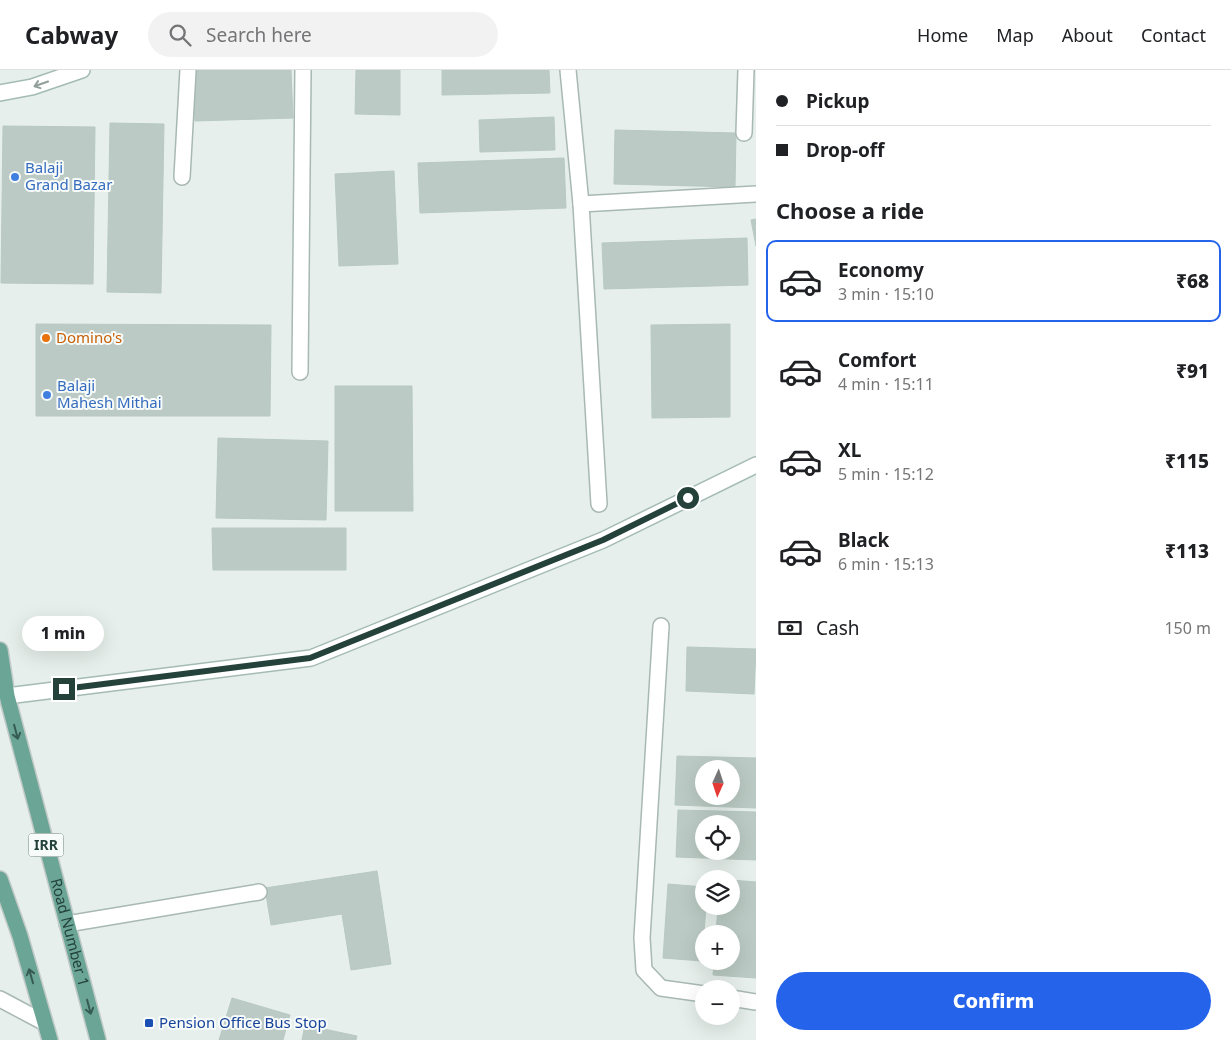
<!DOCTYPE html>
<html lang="en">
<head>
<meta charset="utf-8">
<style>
	body { margin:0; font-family:"Noto Sans",sans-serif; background:#f2f2f2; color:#202124; height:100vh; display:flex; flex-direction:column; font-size:19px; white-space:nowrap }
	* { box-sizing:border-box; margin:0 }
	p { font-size:16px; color:#757577 }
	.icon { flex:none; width:28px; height:28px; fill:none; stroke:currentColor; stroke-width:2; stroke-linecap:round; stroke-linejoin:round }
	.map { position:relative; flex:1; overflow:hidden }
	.panel { display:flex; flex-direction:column; background:#fff; width:475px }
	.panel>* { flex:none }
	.hud { display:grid; align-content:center; height:110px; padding:0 20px; background:#fff }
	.needle { width:32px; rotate:183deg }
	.tools { position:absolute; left:695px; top:690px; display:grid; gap:10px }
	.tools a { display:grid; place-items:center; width:45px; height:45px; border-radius:50%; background:#fff; box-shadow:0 5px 20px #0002; font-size:25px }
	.end { position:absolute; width:22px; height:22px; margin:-11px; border:6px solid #24423a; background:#fff; box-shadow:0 0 0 2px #fff }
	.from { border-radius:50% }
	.bubble { position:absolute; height:35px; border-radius:18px; background:#fff; box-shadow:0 5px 20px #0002; font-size:16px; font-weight:800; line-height:35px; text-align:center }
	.hud b { display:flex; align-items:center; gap:18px; height:48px; font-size:19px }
	.hud b+b { border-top:1px solid #e0e0e0 }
	.hud i { width:12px; height:12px; background:#202124 }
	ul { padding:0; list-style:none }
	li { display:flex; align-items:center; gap:15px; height:82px; margin:0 10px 8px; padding:0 10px; border:2px solid transparent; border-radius:10px }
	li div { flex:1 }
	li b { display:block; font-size:19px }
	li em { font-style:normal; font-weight:800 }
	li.selected { border-color:#2563eb }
	li>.icon { width:45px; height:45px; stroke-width:1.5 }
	h2 { padding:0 20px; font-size:22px; line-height:60px }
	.pay { display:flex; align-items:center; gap:12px; height:55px; padding:0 20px; font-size:19px }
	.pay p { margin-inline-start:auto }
	.primary-button { display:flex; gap:10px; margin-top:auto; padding:10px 20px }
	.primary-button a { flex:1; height:58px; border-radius:30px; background:#2563eb; color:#fff; font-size:20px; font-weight:800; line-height:58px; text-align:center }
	header { display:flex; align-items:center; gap:30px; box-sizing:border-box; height:70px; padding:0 25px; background:#fff; border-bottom:1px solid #e0e0e0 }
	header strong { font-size:24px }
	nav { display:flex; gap:28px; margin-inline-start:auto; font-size:18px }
	.search { width:350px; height:45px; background:#f2f2f2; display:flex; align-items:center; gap:12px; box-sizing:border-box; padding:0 18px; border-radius:28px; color:#757577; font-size:19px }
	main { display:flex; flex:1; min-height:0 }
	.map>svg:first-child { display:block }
</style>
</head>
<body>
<header>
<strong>Cabway</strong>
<div class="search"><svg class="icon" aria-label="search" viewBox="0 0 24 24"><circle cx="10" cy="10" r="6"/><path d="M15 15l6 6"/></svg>Search here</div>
<nav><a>Home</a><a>Map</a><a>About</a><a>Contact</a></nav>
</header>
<main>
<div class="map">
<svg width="756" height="970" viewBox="0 0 756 970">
	<rect width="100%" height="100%" fill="#e6efeb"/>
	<g fill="#bbcac4" stroke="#b8c9c2" fill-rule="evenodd">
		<path d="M193,0h98l2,48 -98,3z"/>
		<path d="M356,0h44v45l-45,-1z"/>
		<path d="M442,0h107l1,23 -108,2z"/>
		<path d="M554,47l1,33 -75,2 -1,-32z"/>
		<path d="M110,53l54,1 -3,169 -54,-1z"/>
		<path d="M3,56l92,1 -2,157 -92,-1z"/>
		<path d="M615,60l121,3 -1,54 -121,-3z"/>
		<path d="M564,88l2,50 -146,5 -2,-50z"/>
		<path d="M394,101l4,93 -59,2 -4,-92z"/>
		<path d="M756,149v27l-5,-26z"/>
		<path d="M747,168l1,47 -144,4 -2,-46z"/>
		<path d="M36,254l235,1 -1,91h-234z"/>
		<path d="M730,254v93l-78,1 -1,-93z"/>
		<path d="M335,316h77l1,125h-78z"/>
		<path d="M218,368l110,3 -2,79 -110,-2z"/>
		<path d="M212,458h134v42h-133z"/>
		<path d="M687,577l69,2 -2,45 -68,-3z"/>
		<path d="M677,686l79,2v50l-81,-3zM704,699h27v27h-27z"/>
		<path d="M678,740l78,2v48l-80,-3zM704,754h27v27h-27z"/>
		<path d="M377,801l14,93 -40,6 -9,-56 -71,11 -6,-37z"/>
		<path d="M731,810l25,2v96l-43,-3 1,-14h17v-27h-15l2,-28h13z"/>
		<path d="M668,814l36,3v19h2l-4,55 -39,-3z"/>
		<path d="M232,928l58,17 -7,25h-64z"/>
		<path d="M305,955l52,11 -1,4h-54z"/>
	</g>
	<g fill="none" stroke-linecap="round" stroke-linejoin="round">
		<defs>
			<g id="street">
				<path d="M568,0l13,134 18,300"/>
				<path d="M744,63l2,-63"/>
				<path d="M182,107l6,-107"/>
				<path d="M581,134l175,-10"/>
				<path d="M300,302l3,-302"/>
				<path d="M661,556l-19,312 2,32 17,18 43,6"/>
				<path d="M67,854l192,-32"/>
				<path d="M731,928l25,4"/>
				<path d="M0,929l45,24"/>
			</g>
			<g id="secondary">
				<path d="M0,23l32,-6 50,-17"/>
				<path d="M7,626l304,-38 292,-118 153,-75"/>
			</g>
			<g id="primary">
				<path id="s1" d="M0,580l7,46 91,344"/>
				<path d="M0,809l20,57 30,104"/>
			</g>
		</defs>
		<use href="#street" stroke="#a8b8b2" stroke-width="18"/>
		<use href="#secondary" stroke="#a4bbb3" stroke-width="18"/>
		<use href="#primary" stroke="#c2cac8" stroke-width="18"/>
		<use href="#street" stroke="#fff" stroke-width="15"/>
		<use href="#secondary" stroke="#fff" stroke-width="15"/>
		<use href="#primary" stroke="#6aa596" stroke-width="15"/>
	</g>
	<defs><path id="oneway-shaft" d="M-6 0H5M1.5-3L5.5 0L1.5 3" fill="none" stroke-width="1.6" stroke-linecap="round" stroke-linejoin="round" transform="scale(1.25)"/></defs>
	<use stroke="#92a09c" href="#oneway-shaft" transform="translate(41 14) rotate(161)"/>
	<g stroke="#365b51">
		<use href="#oneway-shaft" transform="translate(16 662) rotate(75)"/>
		<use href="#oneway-shaft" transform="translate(31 906) rotate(-106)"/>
		<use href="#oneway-shaft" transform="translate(89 937) rotate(75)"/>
	</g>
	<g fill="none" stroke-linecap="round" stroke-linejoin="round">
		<path stroke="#24423a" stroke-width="6" d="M64,619l246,-31 293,-118 85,-42"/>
	</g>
	<g fill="#3f7fe0" stroke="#f7fbf9" stroke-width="2">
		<circle cx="15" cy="107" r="5"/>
		<circle cx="47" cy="325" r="5"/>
	</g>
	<circle fill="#e8710a" stroke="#f7fbf9" stroke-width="2" cx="46" cy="268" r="5"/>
	<rect fill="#1a4fb4" stroke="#f7fbf9" stroke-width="2" x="144" y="948" width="10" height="10" rx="2.5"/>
	<g text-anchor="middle" stroke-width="4" stroke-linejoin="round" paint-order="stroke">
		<rect fill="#f7fbf9" stroke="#637a73" stroke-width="1" x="28.5" y="763.5" width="35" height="23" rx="4"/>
		<g font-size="14" font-weight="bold" fill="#24423a">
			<text x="46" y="780">IRR</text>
		</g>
		<g font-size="15" fill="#366cbe" stroke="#f7fbf9" text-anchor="start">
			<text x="25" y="103">Balaji<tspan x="25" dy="17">Grand Bazar</tspan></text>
			<text x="57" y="321">Balaji<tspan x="57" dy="17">Mahesh Mithai</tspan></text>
		</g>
		<g font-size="15" fill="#c56008" stroke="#f7fbf9" text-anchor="start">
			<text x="56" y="273">Domino's</text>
		</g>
		<g font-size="15" fill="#24423a" stroke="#f7fbf9">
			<text dy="5" stroke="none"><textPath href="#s1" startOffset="291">Road Number 1</textPath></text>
		</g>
		<g font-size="15" fill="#164399" stroke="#f7fbf9" text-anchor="start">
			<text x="159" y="958">Pension Office Bus Stop</text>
		</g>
	</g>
</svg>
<div class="tools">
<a><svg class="needle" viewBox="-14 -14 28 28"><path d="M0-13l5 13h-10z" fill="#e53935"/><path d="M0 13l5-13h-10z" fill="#757577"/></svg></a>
<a><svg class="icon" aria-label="locate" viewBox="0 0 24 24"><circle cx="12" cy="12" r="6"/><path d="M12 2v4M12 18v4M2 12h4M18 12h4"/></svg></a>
<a><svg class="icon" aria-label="layers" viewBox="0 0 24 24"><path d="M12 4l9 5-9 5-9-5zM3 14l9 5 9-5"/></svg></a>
<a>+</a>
<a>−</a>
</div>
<i class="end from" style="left:688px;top:428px"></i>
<i class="end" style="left:64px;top:619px"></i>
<div class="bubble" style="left:22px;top:546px;width:82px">1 min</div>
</div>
<section class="panel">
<div class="hud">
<b><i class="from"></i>Pickup</b>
<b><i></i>Drop-off</b>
</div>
<h2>Choose a ride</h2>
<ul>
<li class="selected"><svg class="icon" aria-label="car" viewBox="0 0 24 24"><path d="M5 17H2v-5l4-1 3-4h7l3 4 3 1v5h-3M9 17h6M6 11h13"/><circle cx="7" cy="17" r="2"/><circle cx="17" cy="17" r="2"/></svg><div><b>Economy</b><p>3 min · 15:10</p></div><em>₹68</em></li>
<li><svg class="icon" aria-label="car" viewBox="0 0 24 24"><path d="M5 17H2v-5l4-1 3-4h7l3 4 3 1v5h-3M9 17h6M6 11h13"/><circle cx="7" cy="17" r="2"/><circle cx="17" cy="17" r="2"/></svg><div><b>Comfort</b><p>4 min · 15:11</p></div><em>₹91</em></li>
<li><svg class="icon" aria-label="car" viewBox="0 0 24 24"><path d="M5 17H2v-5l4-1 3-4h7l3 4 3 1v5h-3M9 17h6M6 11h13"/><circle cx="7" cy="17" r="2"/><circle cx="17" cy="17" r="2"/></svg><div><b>XL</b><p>5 min · 15:12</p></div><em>₹115</em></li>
<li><svg class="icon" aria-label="car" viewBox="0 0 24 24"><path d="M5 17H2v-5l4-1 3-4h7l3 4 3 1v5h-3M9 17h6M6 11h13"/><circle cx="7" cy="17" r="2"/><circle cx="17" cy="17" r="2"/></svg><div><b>Black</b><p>6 min · 15:13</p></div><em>₹113</em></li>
</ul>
<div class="pay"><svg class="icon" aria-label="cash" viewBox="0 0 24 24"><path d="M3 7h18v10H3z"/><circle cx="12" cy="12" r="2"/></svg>Cash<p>150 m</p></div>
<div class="primary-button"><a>Confirm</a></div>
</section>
</main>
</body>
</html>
